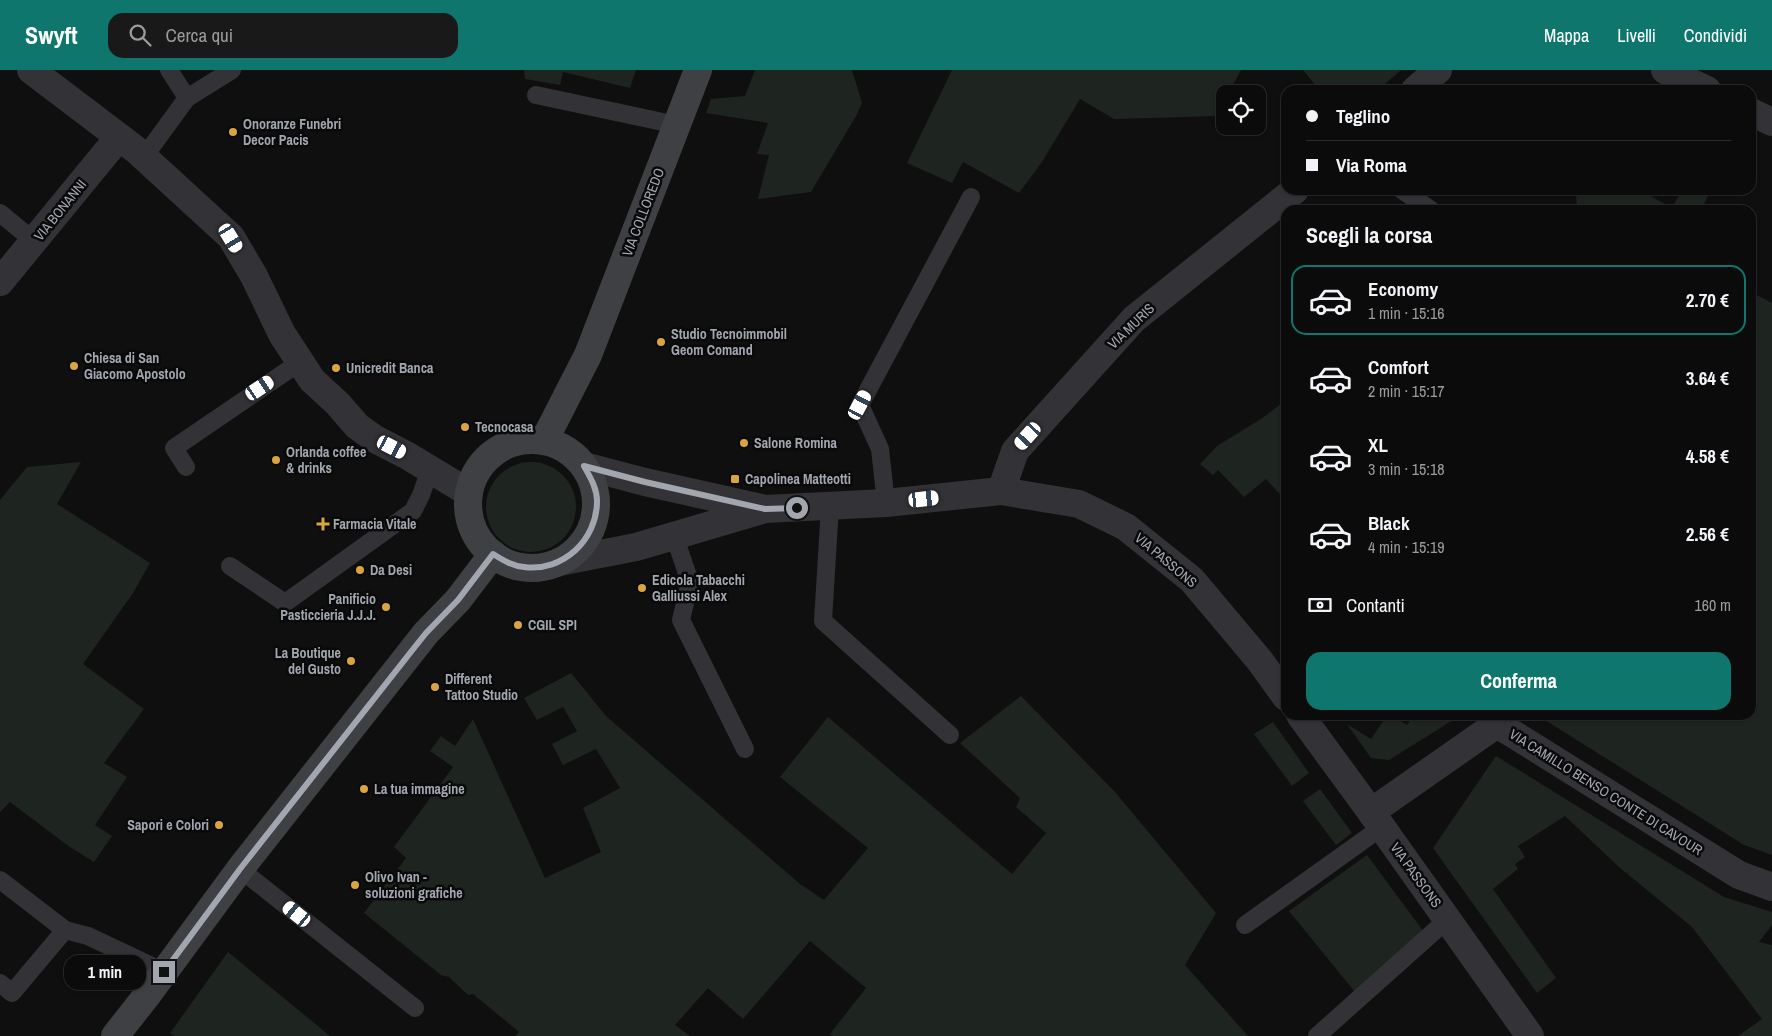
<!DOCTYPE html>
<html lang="it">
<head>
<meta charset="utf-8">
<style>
	body { margin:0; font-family:"Archivo Narrow",sans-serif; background:#19191a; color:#f1f3f6; height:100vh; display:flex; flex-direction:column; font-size:19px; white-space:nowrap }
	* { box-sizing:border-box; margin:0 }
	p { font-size:16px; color:#9a9b9d }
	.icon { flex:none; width:28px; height:28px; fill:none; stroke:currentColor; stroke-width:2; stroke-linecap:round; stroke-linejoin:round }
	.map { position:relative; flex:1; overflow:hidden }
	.details { position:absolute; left:1281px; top:135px; width:475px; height:515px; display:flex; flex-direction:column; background:#0b0b0c; border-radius:15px; box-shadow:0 1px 4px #0004,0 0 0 1px #2b2b2d }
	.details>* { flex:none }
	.guide { position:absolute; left:1281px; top:15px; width:475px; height:110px; border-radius:15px; box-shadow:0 1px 4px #0004,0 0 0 1px #2b2b2d; display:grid; align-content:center; height:110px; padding:0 25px; background:#0b0b0c }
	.controls { position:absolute; left:1216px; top:15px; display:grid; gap:10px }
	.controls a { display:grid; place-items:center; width:50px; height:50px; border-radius:10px; background:#0b0b0c; box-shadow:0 1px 4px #0004,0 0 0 1px #2b2b2d; font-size:25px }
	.end { position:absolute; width:22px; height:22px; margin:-11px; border:6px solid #a2a6af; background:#111; box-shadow:0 0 0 2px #111 }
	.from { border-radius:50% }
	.bubble { position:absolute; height:35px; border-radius:15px; background:#0b0b0c; box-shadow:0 1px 4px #0004,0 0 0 1px #2b2b2d; font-size:16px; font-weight:700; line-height:35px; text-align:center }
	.car { position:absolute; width:15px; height:30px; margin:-15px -8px; border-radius:6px; box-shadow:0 0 4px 1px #0007; background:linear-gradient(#fff 24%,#345 0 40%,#fff 0 76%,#345 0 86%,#fff 0) }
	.guide b { display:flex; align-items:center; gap:18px; height:48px; font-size:19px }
	.guide b+b { border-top:1px solid #2b2b2d }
	.guide i { width:12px; height:12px; background:#f1f3f6 }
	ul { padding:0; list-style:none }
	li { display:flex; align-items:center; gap:15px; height:70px; margin:0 10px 8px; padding:0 15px; border:2px solid transparent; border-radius:15px }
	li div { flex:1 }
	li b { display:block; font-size:19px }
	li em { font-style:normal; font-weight:700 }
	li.selected { border-color:#0f766e }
	li>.icon { width:45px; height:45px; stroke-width:1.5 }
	h2 { padding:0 25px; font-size:22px; line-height:60px }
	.pay { display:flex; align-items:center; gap:12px; height:55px; padding:0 25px; font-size:19px }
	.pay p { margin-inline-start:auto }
	.cta { display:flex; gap:10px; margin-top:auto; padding:10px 25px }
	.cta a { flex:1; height:58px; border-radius:15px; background:#0f766e; color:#fff; font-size:20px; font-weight:700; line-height:58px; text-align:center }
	header { display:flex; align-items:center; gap:30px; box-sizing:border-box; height:70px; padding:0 25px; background:#0f766e; color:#fff }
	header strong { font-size:24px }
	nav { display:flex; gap:28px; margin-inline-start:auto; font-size:18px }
	.search { width:350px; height:45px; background:#19191a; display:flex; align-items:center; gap:12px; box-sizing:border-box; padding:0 18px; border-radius:15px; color:#9a9b9d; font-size:19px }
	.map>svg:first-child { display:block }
</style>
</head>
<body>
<header>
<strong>Swyft</strong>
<div class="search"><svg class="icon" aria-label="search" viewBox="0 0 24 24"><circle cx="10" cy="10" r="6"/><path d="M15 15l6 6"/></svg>Cerca qui</div>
<nav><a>Mappa</a><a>Livelli</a><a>Condividi</a></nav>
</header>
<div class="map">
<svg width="1772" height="966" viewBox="0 0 1772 966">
	<rect width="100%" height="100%" fill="#0f0f10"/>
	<g fill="#1e241f">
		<path d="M524,0h112l-6,18 -67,-16 -3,13 -35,-6z"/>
		<path d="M755,0h97l10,33 -6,13 -45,76 -53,7 11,-44 -12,-1 11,-31 -62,-10 5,-14 34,-3z"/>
		<path d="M952,0h289l-13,24h-3v5l-9,17 -102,3 -34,-20 -38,63 -23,31 -56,-31 -11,21 -45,-20z"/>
		<path d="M1303,0h98l-23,20h-59z"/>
		<path d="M1579,120h61l32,18 10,-18h29l-10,20h-124l-1,-16z"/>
		<path d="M1751,222l21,11v552l-28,-10 -207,-130h214z"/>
		<path d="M1286,330v101l-20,-22 -22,18 -26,-27 -5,5 -13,-11 17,-18 44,-27z"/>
		<path d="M81,392l-24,42 93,59 -17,30 -50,71 61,45 -40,54 23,14 -32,48 17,11 -18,26 -27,-17 -57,-43 -10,10v-312l27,-33z"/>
		<circle cx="531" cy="437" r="45"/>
		<path d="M571,603l35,43 194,168 24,16 44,-52 -88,-71 48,-60 184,157 34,-41 -30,-26 4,-9 -60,-55 61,-47 94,96 101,121 -31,52 63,71h-415l-3,-2 36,-46 -56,-47 -67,78 -35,-31 -33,37 15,11h-175l4,-4 -46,-38 -5,1 -19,-18 -8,-2 -77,-62 42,-55 -12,-11 59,-80 -23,-16 11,-15 14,10 18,-27 72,159 56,-26 -18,-44 37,-20 -24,-39 -33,16 -11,-21 25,-13 -14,-24 -26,13 -13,-22z"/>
		<path d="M1387,645h3l17,10 7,-10h47l-72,45 -18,-2 -24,-34 24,15z"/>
		<path d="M1273,652l36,51 -17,13 -38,-52z"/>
		<path d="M1496,686l228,141 48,15v13l-13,17 13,3v91h-34l24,-17 -70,-92 -73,-60 -54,-51 -47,30 7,11 -10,7 3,5 -25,20 63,89 -19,15 -104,-145z"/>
		<path d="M1320,719l32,44 -16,12 -33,-44z"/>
		<path d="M1367,785l57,77 -69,60 -66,-81z"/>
		<path d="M228,882l102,84h-156l-4,-3z"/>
	</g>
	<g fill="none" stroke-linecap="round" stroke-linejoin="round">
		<g stroke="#333337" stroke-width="18">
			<path d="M536,25l141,30"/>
			<path d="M187,28l45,-28"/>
			<path d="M144,87l43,-59 -18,-28"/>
			<path d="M1402,120l29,20"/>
			<path d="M0,143l34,28"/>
			<path d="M186,397l-12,-19 126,-86"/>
			<path d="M886,433l-6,-54 -20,-44 111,-208"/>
			<path d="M830,436l-7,115 127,114"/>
			<path d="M674,465l16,47 -9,38 64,129"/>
			<path d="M230,496l55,37 128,-92 8,-16 9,-25"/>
			<path d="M240,799l175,139"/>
			<path d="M0,810l65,50 23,6 76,36"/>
			<path d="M1245,855l137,-98"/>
			<path d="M0,913l12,10 53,-63"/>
			<path d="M1317,966l131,-117"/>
		</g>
		<g stroke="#333337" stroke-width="28">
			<path d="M1665,0l42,20"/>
			<path d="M1415,20l23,-20"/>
			<path d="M1751,42l21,10"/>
			<path d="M0,212l119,-145"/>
			<path d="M1001,421l14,-40 119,-132 161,-129"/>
			<path d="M1371,742l126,-88 242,151 33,12"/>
		</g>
		<g stroke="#333337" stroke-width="28">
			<path d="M31,0l104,79 96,88 23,39 28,58 30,46 26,24 19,22 18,13 33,17 61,37"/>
			<path d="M584,396l61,16 116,26"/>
			<path d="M559,492l77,-15 129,-38 121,-6 115,-12 78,13 47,23 66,53 68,81 26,36"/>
			<path d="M1300,645l71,97 159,224"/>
		</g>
		<g stroke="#3f4044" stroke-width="28">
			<circle cx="532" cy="434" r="64"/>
			<path d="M544,371l44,-86 110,-285"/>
			<path d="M115,966l33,-42 92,-125 186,-236 32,-33 35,-46"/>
		</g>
	</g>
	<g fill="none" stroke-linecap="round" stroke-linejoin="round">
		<path stroke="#a2a6af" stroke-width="6" d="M164,902l76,-103 174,-221 12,-15 32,-33 35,-46c10,6 19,12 31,13 39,5 73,-27 73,-66 0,-13 -7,-24 -13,-35l61,16 120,27 32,-1"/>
	</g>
	<g fill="#daa53e" stroke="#0a0a0b" stroke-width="2">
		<circle cx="233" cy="62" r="5"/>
		<circle cx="661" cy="272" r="5"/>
		<circle cx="74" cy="296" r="5"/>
		<circle cx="336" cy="298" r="5"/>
		<circle cx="465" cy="357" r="5"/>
		<circle cx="744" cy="373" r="5"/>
		<circle cx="276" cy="390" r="5"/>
		<rect x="730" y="404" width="10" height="10" rx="2.5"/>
		<path d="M320.5 446.5h5v5h5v5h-5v5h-5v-5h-5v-5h5z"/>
		<circle cx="360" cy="500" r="5"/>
		<circle cx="642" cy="518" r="5"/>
		<circle cx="386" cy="537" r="5"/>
		<circle cx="518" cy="555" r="5"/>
		<circle cx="351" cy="591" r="5"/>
		<circle cx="435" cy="617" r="5"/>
		<circle cx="364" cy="719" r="5"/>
		<circle cx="219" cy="755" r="5"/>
		<circle cx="355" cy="815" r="5"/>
	</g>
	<g text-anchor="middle" stroke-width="5" stroke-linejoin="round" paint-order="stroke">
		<g font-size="14" font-weight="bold" fill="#a2a6af" stroke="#0a0a0b" text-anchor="start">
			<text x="243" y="59">Onoranze Funebri<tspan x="243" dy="16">Decor Pacis</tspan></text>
			<text x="671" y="269">Studio Tecnoimmobil<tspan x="671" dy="16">Geom Comand</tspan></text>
			<text x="84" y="293">Chiesa di San<tspan x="84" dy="16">Giacomo Apostolo</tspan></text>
			<text x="346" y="303">Unicredit Banca</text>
			<text x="475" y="362">Tecnocasa</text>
			<text x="754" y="378">Salone Romina</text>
			<text x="286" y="387">Orlanda coffee<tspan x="286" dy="16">&amp; drinks</tspan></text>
			<text x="745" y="414">Capolinea Matteotti</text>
			<text x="333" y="459">Farmacia Vitale</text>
			<text x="370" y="505">Da Desi</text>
			<text x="652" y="515">Edicola Tabacchi<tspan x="652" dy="16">Galliussi Alex</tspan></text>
			<text x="376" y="534" text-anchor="end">Panificio<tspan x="376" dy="16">Pasticcieria J.J.J.</tspan></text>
			<text x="528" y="560">CGIL SPI</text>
			<text x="341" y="588" text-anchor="end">La Boutique<tspan x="341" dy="16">del Gusto</tspan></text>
			<text x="445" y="614">Different<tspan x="445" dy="16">Tattoo Studio</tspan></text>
			<text x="374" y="724">La tua immagine</text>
			<text x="209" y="760" text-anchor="end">Sapori e Colori</text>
			<text x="365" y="812">Olivo Ivan -<tspan x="365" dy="16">soluzioni grafiche</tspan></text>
		</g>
		<g font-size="14" fill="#a2a6af" stroke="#0a0a0b">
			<text transform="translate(60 140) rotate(-51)" y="5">VIA BONANNI</text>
			<text transform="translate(643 142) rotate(-69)" y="5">VIA COLLOREDO</text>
			<text transform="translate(1131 256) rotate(-44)" y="5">VIA MURIS</text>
			<text transform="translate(1166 490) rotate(40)" y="5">VIA PASSONS</text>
			<text transform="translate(1606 722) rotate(32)" y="5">VIA CAMILLO BENSO CONTE DI CAVOUR</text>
			<text transform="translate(1416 805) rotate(54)" y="5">VIA PASSONS</text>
		</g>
	</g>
</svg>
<div class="controls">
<a><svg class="icon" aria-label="locate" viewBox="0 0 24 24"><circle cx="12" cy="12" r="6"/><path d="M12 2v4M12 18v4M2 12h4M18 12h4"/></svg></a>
</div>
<i class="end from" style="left:797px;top:438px"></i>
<i class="end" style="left:164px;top:902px"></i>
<div class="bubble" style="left:64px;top:885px;width:82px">1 min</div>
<i class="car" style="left:231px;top:168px;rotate:149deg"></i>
<i class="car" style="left:260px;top:318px;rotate:56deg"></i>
<i class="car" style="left:860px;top:335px;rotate:28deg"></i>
<i class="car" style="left:1028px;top:366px;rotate:222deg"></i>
<i class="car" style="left:392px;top:377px;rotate:117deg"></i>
<i class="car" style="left:924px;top:429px;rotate:84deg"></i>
<i class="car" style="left:297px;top:844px;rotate:309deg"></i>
<div class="guide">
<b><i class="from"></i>Teglino</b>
<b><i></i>Via Roma</b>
</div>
<section class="details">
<h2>Scegli la corsa</h2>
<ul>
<li class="selected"><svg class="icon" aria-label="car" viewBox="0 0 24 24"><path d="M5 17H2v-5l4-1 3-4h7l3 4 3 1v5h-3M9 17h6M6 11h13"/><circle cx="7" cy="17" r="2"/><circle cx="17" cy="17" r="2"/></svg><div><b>Economy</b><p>1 min · 15:16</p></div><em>2.70 €</em></li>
<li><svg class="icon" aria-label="car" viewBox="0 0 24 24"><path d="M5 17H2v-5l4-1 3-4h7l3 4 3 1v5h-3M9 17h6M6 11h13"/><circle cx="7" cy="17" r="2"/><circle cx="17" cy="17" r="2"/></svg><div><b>Comfort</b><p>2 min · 15:17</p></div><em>3.64 €</em></li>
<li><svg class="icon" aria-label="car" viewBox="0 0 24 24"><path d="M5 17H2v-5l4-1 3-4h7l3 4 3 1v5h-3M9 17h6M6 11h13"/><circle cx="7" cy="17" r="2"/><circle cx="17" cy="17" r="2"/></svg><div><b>XL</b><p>3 min · 15:18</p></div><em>4.58 €</em></li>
<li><svg class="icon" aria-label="car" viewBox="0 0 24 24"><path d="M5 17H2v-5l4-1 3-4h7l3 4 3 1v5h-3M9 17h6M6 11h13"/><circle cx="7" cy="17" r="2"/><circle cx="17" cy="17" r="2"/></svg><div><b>Black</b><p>4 min · 15:19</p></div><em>2.56 €</em></li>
</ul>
<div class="pay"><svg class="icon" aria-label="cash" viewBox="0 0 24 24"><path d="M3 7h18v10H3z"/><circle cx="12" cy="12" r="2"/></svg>Contanti<p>160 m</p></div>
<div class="cta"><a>Conferma</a></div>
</section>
</div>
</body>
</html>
